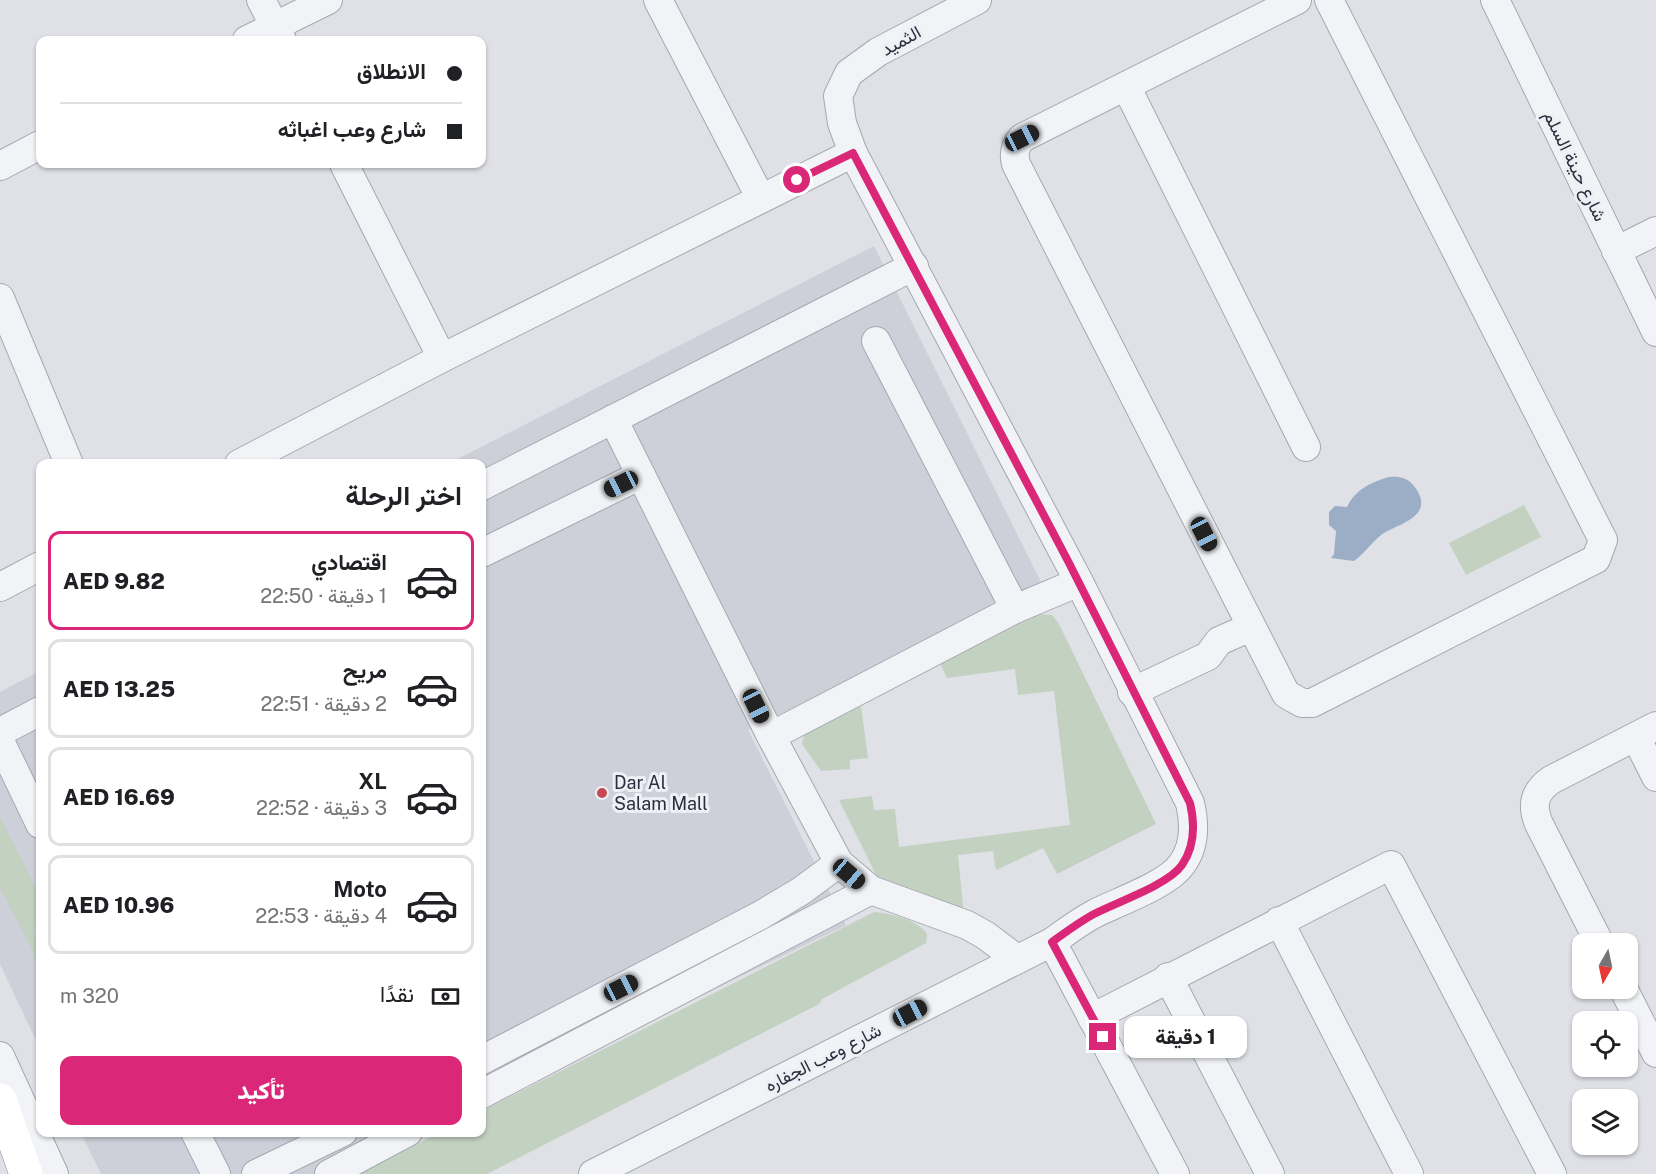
<!DOCTYPE html>
<html lang="ar">
<head>
<meta charset="utf-8">
<style>
	body { margin:0; font-family:"Public Sans",Vazirmatn,sans-serif; background:#f6f6f6; color:#202124; direction:rtl; height:100vh; display:flex; flex-direction:column; font-size:22px; white-space:nowrap }
	* { box-sizing:border-box; margin:0 }
	p { font-size:20px; color:#757577 }
	.icon { flex:none; width:33px; height:33px; fill:none; stroke:currentColor; stroke-width:2; stroke-linecap:round; stroke-linejoin:round }
	.map { position:relative; flex:1; overflow:hidden; direction:ltr }
	.panel { position:absolute; left:36px; top:459px; width:450px; height:678px; display:flex; flex-direction:column; background:#fff; border-radius:12px; box-shadow:0 2px 4px #0004; direction:rtl }
	.panel>* { flex:none }
	.banner { position:absolute; left:36px; top:36px; width:450px; height:132px; border-radius:12px; box-shadow:0 2px 4px #0004; direction:rtl; display:grid; align-content:center; height:132px; padding:0 24px; background:#fff }
	.needle { width:39px; rotate:189deg }
	.buttons { position:absolute; left:1572px; top:933px; display:grid; gap:12px }
	.buttons a { display:grid; place-items:center; width:66px; height:66px; border-radius:12px; background:#fff; box-shadow:0 2px 4px #0004; font-size:30px }
	.end { position:absolute; width:27px; height:27px; margin:-14px; border:8px solid #db2777; background:#fff; box-shadow:0 0 0 3px #fff }
	.from { border-radius:50% }
	.bubble { position:absolute; height:42px; border-radius:12px; background:#fff; box-shadow:0 2px 4px #0004; font-size:20px; font-weight:800; line-height:42px; text-align:center; direction:rtl }
	.car { position:absolute; width:18px; height:36px; margin:-18px -9px; border-radius:8px; box-shadow:0 0 4px 2px #0007; background:linear-gradient(#222 24%,#8ab4d8 0 40%,#222 0 76%,#8ab4d8 0 86%,#222 0) }
	.banner b { display:flex; align-items:center; gap:21px; height:57px; font-size:22px }
	.banner b+b { border-top:2px solid #e0e0e0 }
	.banner i { width:15px; height:15px; background:#202124 }
	ul { padding:0; list-style:none }
	li { display:flex; align-items:center; gap:18px; height:99px; margin:0 12px 9px; padding:0 12px; border:3px solid #e0e0e0; border-radius:12px }
	li div { flex:1 }
	li b { display:block; font-size:22px }
	li em { font-style:normal; font-weight:800 }
	li.active { border-color:#db2777 }
	li>.icon { width:54px; height:54px; stroke-width:1.5 }
	h2 { padding:0 24px; font-size:27px; line-height:72px }
	.pay { display:flex; align-items:center; gap:15px; height:66px; padding:0 24px; font-size:22px }
	.pay p { margin-inline-start:auto }
	.primary-button { display:flex; gap:12px; margin-top:auto; padding:12px 24px }
	.primary-button a { flex:1; height:69px; border-radius:12px; background:#db2777; color:#fff; font-size:24px; font-weight:800; line-height:69px; text-align:center }
	.map>svg:first-child { display:block }
</style>
</head>
<body>
<div class="map">
<svg width="1656" height="1174" viewBox="0 0 1656 1174">
	<rect width="100%" height="100%" fill="#dfe1e7"/>
	<g fill="#cdd0d9">
		<path d="M874,246l168,338 -294,146 98,195 -364,178v-639h-34z"/>
		<path d="M40,671v378l-40,-85v-272z"/>
		<path d="M81,1133h341l-84,41h-237z"/>
	</g>
	<g fill="#c3d1c0">
		<path d="M1524,505l17,32 -75,38 -17,-32z"/>
		<path d="M1038,614l14,1 7,9 97,200 -99,50 -14,-26 -47,22 -3,-19 -35,4 6,61 -81,-27 -44,-89 33,-4 2,14 21,-1 4,38 171,-22 -16,-134 -36,4 -3,-26 -68,9 -7,-15z"/>
		<path d="M861,706l7,52 -18,2v9l-29,2 -19,-27 2,-9z"/>
		<path d="M0,817l40,79v29l-7,4 7,15v35l-9,-32 -31,-59z"/>
		<path d="M874,912c16,1 44,8 53,22l-1,9 -104,56 -3,5 -332,170h-129l81,-41 43,-1v-21z"/>
	</g>
	<path fill="#9cadc6" d="M1389,477c10,-1 19,1 25,9 24,31 -18,38 -33,49 -10,8 -17,19 -27,26l-23,-3 3,-4 2,-23 -7,-6v-13l6,-6 12,1c8,-17 24,-25 42,-30z"/>
	<g fill="none" stroke-linecap="round" stroke-linejoin="round">
		<defs>
			<g id="minor">
				<path d="M261,0l21,40"/>
				<path d="M658,0l102,197"/>
				<path d="M1297,0l-275,138c-7,8 -9,15 -6,26l270,530 16,9h10l284,-144 7,-19 -274,-540"/>
				<path d="M1495,0l161,332"/>
				<path d="M247,40l81,-40"/>
				<path d="M1126,86l180,361"/>
				<path d="M344,164l98,194"/>
				<path d="M0,166l40,-21"/>
				<path d="M1616,251l40,-20"/>
				<path d="M0,298l69,166"/>
				<path d="M876,341l139,268"/>
				<path d="M613,419l158,317 68,127 32,27 96,35 18,10 32,24"/>
				<path d="M239,464l203,-106 411,-205"/>
				<path d="M482,486l432,-220"/>
				<path d="M482,553l159,-78"/>
				<path d="M0,587l40,-21"/>
				<path d="M1132,692l76,-36 11,-15 32,-14"/>
				<path d="M0,732l40,-21"/>
				<path d="M771,736l244,-127 64,-27"/>
				<path d="M1636,737l20,40"/>
				<path d="M0,741l40,83"/>
				<path d="M1279,921l130,253"/>
				<path d="M1052,942l123,232"/>
				<path d="M1600,944l-61,-120c-8,-19 -5,-32 12,-44l105,-54"/>
				<path d="M1168,977l102,197"/>
				<path d="M1623,988l33,65"/>
				<path d="M1092,1018l299,-153 161,309"/>
				<path d="M0,1056l54,118"/>
				<path d="M482,1060l279,-145 40,-24 38,-28"/>
				<path d="M482,1094l389,-204"/>
				<path d="M195,1132l21,42"/>
				<path d="M256,1174l87,-42"/>
				<path d="M329,1174l79,-42"/>
				<path d="M593,1174l459,-232c14,-10 27,-20 42,-28 23,-12 74,-29 88,-50 13,-18 13,-40 8,-61l-111,-221 -226,-429 -11,-30 -4,-27 11,-23 29,-21 99,-52"/>
			</g>
			<path id="highway" d="M0,1100l26,74"/>
		</defs>
		<use href="#minor" stroke="#a5a8b1" stroke-width="30"/>
		<use href="#highway" stroke="#878e9d" stroke-width="34"/>
		<use href="#minor" stroke="#f1f3f6" stroke-width="28"/>
		<use href="#highway" stroke="#fff" stroke-width="33"/>
	</g>
	<g fill="none" stroke-linecap="round" stroke-linejoin="round">
		<path stroke="#db2777" stroke-width="8" d="M797,180l56,-27 215,408 122,242c5,21 5,43 -8,62 -14,20 -65,37 -88,49 -15,8 -28,18 -42,28l51,95"/>
	</g>
	<circle fill="#c64a53" stroke="#eef0f5" stroke-width="2" cx="602" cy="793" r="6"/>
	<g text-anchor="middle" stroke-width="6" stroke-linejoin="round" paint-order="stroke">
		<g font-size="18" fill="#292f3d" stroke="#eef0f5">
			<text transform="translate(901 41) rotate(-29)" y="6">الثميد</text>
			<text transform="translate(1575 166) rotate(64)" y="6">شارع حينة السلم</text>
			<text transform="translate(823 1058) rotate(-27)" y="6">شارع وعب الجفاره</text>
		</g>
		<g font-size="18" fill="#292f3d" stroke="#eef0f5" text-anchor="start">
			<text x="614" y="789">Dar Al<tspan x="614" dy="21">Salam Mall</tspan></text>
		</g>
	</g>
</svg>
<div class="buttons">
<a><svg class="needle" viewBox="-14 -14 28 28"><path d="M0-13l5 13h-10z" fill="#e53935"/><path d="M0 13l5-13h-10z" fill="#757577"/></svg></a>
<a><svg class="icon" aria-label="locate" viewBox="0 0 24 24"><circle cx="12" cy="12" r="6"/><path d="M12 2v4M12 18v4M2 12h4M18 12h4"/></svg></a>
<a><svg class="icon" aria-label="layers" viewBox="0 0 24 24"><path d="M12 4l9 5-9 5-9-5zM3 14l9 5 9-5"/></svg></a>
</div>
<i class="end from" style="left:797px;top:180px"></i>
<i class="end" style="left:1103px;top:1037px"></i>
<div class="bubble" style="left:1124px;top:1016px;width:123px">1 دقيقة</div>
<i class="car" style="left:1022px;top:138px;rotate:63deg"></i>
<i class="car" style="left:621px;top:484px;rotate:244deg"></i>
<i class="car" style="left:1204px;top:534px;rotate:153deg"></i>
<i class="car" style="left:756px;top:706px;rotate:154deg"></i>
<i class="car" style="left:849px;top:874px;rotate:130deg"></i>
<i class="car" style="left:621px;top:988px;rotate:63deg"></i>
<i class="car" style="left:910px;top:1013px;rotate:62deg"></i>
<div class="banner">
<b><i class="from"></i>الانطلاق</b>
<b><i></i>شارع وعب اغباثه</b>
</div>
<section class="panel">
<h2>اختر الرحلة</h2>
<ul>
<li class="active"><svg class="icon" aria-label="car" viewBox="0 0 24 24"><path d="M5 17H2v-5l4-1 3-4h7l3 4 3 1v5h-3M9 17h6M6 11h13"/><circle cx="7" cy="17" r="2"/><circle cx="17" cy="17" r="2"/></svg><div><b>اقتصادي</b><p>1 دقيقة · 22:50</p></div><em>AED 9.82</em></li>
<li><svg class="icon" aria-label="car" viewBox="0 0 24 24"><path d="M5 17H2v-5l4-1 3-4h7l3 4 3 1v5h-3M9 17h6M6 11h13"/><circle cx="7" cy="17" r="2"/><circle cx="17" cy="17" r="2"/></svg><div><b>مريح</b><p>2 دقيقة · 22:51</p></div><em>AED 13.25</em></li>
<li><svg class="icon" aria-label="car" viewBox="0 0 24 24"><path d="M5 17H2v-5l4-1 3-4h7l3 4 3 1v5h-3M9 17h6M6 11h13"/><circle cx="7" cy="17" r="2"/><circle cx="17" cy="17" r="2"/></svg><div><b>XL</b><p>3 دقيقة · 22:52</p></div><em>AED 16.69</em></li>
<li><svg class="icon" aria-label="car" viewBox="0 0 24 24"><path d="M5 17H2v-5l4-1 3-4h7l3 4 3 1v5h-3M9 17h6M6 11h13"/><circle cx="7" cy="17" r="2"/><circle cx="17" cy="17" r="2"/></svg><div><b>Moto</b><p>4 دقيقة · 22:53</p></div><em>AED 10.96</em></li>
</ul>
<div class="pay"><svg class="icon" aria-label="cash" viewBox="0 0 24 24"><path d="M3 7h18v10H3z"/><circle cx="12" cy="12" r="2"/></svg>نقدًا<p>320 m</p></div>
<div class="primary-button"><a>تأكيد</a></div>
</section>
</div>
</body>
</html>
